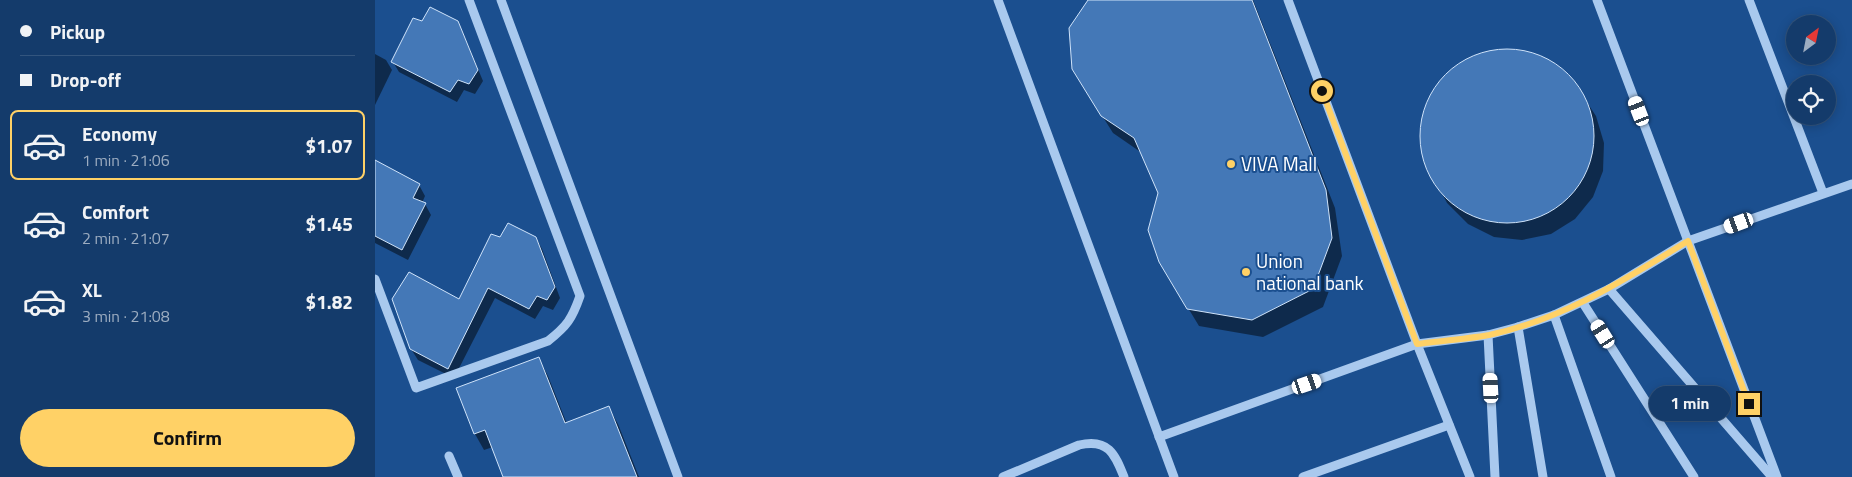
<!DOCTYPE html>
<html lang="en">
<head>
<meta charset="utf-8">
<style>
	body { margin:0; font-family:"Titillium Web",sans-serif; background:#214673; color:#f1f3f6; height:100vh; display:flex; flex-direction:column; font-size:19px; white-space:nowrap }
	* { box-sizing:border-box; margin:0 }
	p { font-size:16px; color:#9dadc1 }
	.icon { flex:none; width:28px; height:28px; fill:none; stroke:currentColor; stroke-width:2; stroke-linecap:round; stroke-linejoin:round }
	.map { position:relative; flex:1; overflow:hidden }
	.details { display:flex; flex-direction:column; background:#143b6b; width:375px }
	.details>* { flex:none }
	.top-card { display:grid; align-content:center; height:110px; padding:0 20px; background:#143b6b }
	.needle { width:32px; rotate:32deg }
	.controls { position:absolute; left:1411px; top:15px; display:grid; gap:10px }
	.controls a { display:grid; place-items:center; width:50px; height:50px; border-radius:50%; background:#143b6b; box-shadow:0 2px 12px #0003,0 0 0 1px #33557e; font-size:25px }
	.end { position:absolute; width:22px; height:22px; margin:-11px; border:6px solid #ffd166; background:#111; box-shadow:0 0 0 2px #111 }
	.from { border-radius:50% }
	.bubble { position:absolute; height:35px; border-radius:18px; background:#143b6b; box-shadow:0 2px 12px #0003,0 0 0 1px #33557e; font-size:16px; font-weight:700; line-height:35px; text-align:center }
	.car { position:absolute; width:15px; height:30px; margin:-15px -8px; border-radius:6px; box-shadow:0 0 4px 1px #0007; background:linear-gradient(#fff 24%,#345 0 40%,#fff 0 76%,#345 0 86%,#fff 0) }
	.top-card b { display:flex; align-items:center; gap:18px; height:48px; font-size:19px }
	.top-card b+b { border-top:1px solid #33557e }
	.top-card i { width:12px; height:12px; background:#f1f3f6 }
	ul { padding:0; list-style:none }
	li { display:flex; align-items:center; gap:15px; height:70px; margin:0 10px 8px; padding:0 10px; border:2px solid transparent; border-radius:8px }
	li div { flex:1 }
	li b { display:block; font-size:19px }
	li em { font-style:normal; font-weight:700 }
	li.active { border-color:#ffd166 }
	li>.icon { width:45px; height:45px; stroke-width:1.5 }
	.button { display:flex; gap:10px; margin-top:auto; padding:10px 20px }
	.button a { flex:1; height:58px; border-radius:30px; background:#ffd166; color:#111; font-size:20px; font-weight:700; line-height:58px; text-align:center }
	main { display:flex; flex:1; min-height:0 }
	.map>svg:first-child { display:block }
</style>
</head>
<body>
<main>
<section class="details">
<div class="top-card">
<b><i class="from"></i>Pickup</b>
<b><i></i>Drop-off</b>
</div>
<ul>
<li class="active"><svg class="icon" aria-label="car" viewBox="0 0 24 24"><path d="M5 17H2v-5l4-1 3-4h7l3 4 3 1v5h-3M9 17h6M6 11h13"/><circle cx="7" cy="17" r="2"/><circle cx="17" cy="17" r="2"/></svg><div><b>Economy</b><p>1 min · 21:06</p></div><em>$1.07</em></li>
<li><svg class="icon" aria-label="car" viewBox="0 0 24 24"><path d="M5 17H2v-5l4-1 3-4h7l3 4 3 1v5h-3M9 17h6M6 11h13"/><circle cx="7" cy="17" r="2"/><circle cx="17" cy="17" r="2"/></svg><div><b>Comfort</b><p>2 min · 21:07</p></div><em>$1.45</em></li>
<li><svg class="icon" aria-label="car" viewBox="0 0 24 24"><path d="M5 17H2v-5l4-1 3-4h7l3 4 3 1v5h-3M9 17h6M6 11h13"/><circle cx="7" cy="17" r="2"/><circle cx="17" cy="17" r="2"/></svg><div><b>XL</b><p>3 min · 21:08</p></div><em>$1.82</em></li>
</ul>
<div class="button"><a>Confirm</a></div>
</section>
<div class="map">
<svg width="1477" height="477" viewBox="0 0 1477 477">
	<rect width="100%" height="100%" fill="#1b4f8f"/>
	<g fill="#0007">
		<path d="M714,0h164l82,208 7,48 -19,51 -60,30 -64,-11 -28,-46 -12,-87 -17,-40 -29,-20 -29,-46z"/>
		<path d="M48,22h34l6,11 20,48 -8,13 -11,-4 -7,12 -58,-30 -6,-10z"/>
		<path d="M1145,50l26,9 23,16 27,41 8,27 -1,28 -10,26 -18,22 -24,15 -29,6 -28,-3 -26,-13 -21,-21 -23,-44 -3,-29 7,-28 15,-24 22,-18 27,-9z"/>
		<path d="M0,54l11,6 6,10 -17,35z"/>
		<path d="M0,161l44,24 6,11 -3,7 3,1 6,11 -23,45 -33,-17z"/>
		<path d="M161,238l6,11 18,49 -7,12 -10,-4 -8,13 -40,-21 -41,80 -36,-18 -7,-11 48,-48 42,-62z"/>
		<path d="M164,359l9,17 19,48 42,-16 9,16 21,53h-134l-12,-30 -9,3 -9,-16z"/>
	</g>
	<g fill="#4478b7" stroke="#cfe3fa">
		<path d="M713,0h164l74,190 6,48 -19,51 -61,31 -65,-11 -28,-47 -11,-32 10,-37 -24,-55 -33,-22 -29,-47 -3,-41z"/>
		<path d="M55,7l28,14 20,49 -9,14 -11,-4 -8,12 -59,-30 22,-44 9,3z"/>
		<circle cx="1132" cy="136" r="87"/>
		<path d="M0,160l45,24 -7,14 13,5 -24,47 -27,-14z"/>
		<path d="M133,223l28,14 19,50 -8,13 -10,-4 -8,13 -41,-21 -40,81 -38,-20 -18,-50 17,-27 50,27 32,-65 9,3z"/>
		<path d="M164,357l26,66 44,-17 28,71h-134l-18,-47 -11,4 -18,-46z"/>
	</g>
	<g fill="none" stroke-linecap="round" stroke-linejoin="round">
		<g stroke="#a9c9ee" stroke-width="9">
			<path d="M126,0l177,477"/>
			<path d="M623,0l176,477"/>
			<path d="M913,0l129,344 53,133"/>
			<path d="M1222,0l180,477"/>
			<path d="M1374,0l74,193"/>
			<path d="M0,279l41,109 132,-47c19,-15 24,-22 32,-45l-111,-296"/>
			<path d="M1234,289l163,188"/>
			<path d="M1208,303l111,174"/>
			<path d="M1179,315l57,162"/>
			<path d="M1143,327l25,150"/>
			<path d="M1113,335l7,142"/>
			<path d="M784,437l258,-93 71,-9 30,-8 36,-12 55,-26 79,-48 164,-57"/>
			<path d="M74,456l9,21"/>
			<path d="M628,477l76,-32c29,-7 36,9 45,32"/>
			<path d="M928,477l146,-52"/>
		</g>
	</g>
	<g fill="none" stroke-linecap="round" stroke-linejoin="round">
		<path stroke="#ffd166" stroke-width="6" d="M947,91l95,253c24,-3 49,-5 72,-9 75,-16 135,-55 199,-94l61,163"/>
	</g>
	<g fill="#ffd166" stroke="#1b4f8f" stroke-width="2">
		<circle cx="856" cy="164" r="5"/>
		<circle cx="871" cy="272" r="5"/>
	</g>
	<g text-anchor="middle" stroke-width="4" stroke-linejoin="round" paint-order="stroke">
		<g font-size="19" fill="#fff" stroke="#1b4f8f" text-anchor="start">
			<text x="866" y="171">VIVA Mall</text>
			<text x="881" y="268">Union<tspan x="881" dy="22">national bank</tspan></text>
		</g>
	</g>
</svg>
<div class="controls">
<a><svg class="needle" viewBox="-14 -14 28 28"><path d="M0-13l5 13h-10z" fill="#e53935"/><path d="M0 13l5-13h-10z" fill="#9dadc1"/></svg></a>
<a><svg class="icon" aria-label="locate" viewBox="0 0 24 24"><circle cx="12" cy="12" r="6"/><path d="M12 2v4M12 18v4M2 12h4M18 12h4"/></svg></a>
</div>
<i class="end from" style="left:947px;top:91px"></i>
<i class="end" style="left:1374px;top:404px"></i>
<div class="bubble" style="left:1274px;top:386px;width:82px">1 min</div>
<i class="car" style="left:1264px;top:111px;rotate:339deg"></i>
<i class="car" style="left:1364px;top:223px;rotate:250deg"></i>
<i class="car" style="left:1228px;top:334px;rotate:328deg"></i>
<i class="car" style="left:932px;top:384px;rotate:71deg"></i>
<i class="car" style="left:1116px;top:388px;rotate:357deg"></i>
</div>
</main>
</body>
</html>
